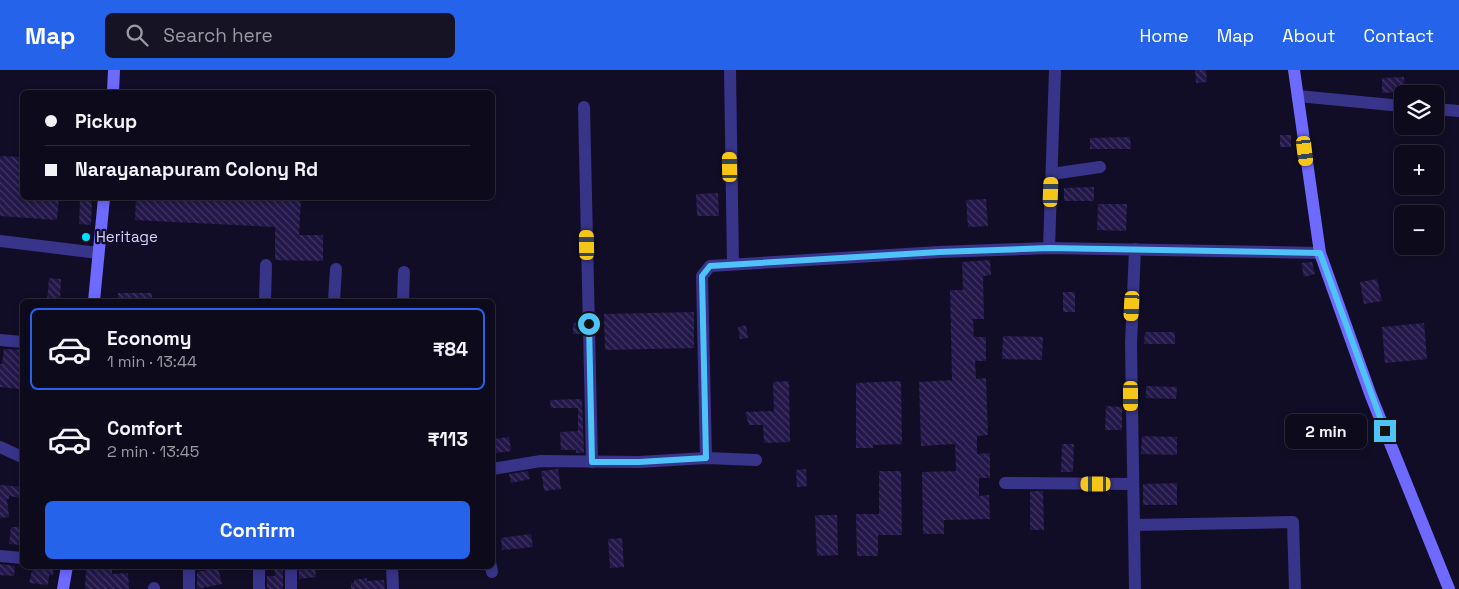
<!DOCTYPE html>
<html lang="en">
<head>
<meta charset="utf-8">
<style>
	body { margin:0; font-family:"Space Grotesk",sans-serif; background:#161325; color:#f1f3f6; height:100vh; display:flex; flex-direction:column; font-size:19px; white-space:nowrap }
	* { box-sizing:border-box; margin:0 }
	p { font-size:16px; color:#9a9aa3 }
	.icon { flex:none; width:28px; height:28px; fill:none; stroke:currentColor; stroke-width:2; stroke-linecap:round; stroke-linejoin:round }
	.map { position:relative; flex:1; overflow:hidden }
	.drawer { position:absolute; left:20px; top:229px; width:475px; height:270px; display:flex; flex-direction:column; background:#0d0a1c; border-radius:8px; box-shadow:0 2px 8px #0003,0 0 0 1px #2d2b3b }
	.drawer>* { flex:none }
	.guide { position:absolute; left:20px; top:20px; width:475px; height:110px; border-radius:8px; box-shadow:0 2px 8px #0003,0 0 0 1px #2d2b3b; display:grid; align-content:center; height:110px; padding:0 25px; background:#0d0a1c }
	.buttons { position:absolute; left:1394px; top:15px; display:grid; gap:10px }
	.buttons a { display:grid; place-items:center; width:50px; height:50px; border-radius:8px; background:#0d0a1c; box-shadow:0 2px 8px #0003,0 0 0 1px #2d2b3b; font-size:25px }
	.end { position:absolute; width:22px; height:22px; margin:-11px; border:6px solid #4fc3f7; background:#111; box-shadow:0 0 0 2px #111 }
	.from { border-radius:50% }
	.bubble { position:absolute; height:35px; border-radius:8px; background:#0d0a1c; box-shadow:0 2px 8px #0003,0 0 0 1px #2d2b3b; font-size:16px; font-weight:700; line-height:35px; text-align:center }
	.car { position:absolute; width:15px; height:30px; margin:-15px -8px; border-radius:6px; box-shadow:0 0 4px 1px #0007; background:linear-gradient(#f5c518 24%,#345 0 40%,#f5c518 0 76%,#345 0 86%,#f5c518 0) }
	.guide b { display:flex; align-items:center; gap:18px; height:48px; font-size:19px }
	.guide b+b { border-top:1px solid #2d2b3b }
	.guide i { width:12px; height:12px; background:#f1f3f6 }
	ul { padding:9px 0 0; list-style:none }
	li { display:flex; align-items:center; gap:15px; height:82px; margin:0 10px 8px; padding:0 15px; border:2px solid transparent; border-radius:8px }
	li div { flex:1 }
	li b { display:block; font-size:19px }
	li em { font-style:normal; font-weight:700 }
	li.on { border-color:#2563eb }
	li>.icon { width:45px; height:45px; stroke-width:1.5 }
	.primary-button { display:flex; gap:10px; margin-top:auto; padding:10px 25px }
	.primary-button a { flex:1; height:58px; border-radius:8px; background:#2563eb; color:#fff; font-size:20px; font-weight:700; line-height:58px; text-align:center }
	header { display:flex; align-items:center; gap:30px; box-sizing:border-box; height:70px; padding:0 25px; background:#2563eb; color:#fff }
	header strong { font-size:24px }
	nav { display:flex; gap:28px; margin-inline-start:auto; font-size:18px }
	.search { width:350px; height:45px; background:#161325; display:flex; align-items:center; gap:12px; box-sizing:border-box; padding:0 18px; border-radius:8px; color:#9a9aa3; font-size:19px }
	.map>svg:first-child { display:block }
</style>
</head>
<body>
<header>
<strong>Map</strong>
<div class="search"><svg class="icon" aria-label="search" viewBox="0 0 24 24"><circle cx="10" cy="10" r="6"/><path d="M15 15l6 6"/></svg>Search here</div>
<nav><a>Home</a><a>Map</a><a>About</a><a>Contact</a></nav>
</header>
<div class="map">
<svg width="1459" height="519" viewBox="0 0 1459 519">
	<defs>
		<pattern id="building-back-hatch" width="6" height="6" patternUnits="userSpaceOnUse" patternTransform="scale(1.25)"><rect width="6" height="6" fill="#221748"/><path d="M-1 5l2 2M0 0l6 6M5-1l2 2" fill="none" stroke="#413863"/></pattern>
	</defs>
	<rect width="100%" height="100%" fill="#110d26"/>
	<g fill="url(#building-back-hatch)">
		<path d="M1195,0h11l1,12 -11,1z"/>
		<path d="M1404,7l1,15 -23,1v-15z"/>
		<rect x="1280" y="65" width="11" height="12"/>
		<path d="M1130,67l1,12h-41v-11z"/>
		<path d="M0,86l22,1v41h37l-2,22 -57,-4z"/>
		<path d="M1094,117v14h-30v-13z"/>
		<path d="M718,123l1,23h-22l-1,-22z"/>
		<path d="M80,128h12l-1,27 -12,-1z"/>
		<path d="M136,128h165l-2,37h24v26l-48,-1v-33l-140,-7z"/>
		<path d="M986,129l2,27 -20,1 -2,-27z"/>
		<path d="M1098,134h29l-1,27 -29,-1z"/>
		<path d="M990,190l1,15 -8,1 1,43h-11l1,18h12v24h-11l1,18 10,-1 2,57 -11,1v18l13,-1v25h-11v18l10,-1 1,24 -46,1v14h-21l-1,-62 34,-1 -1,-27 -34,2 -2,-64 33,-2 -2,-90h13l-1,-28z"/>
		<path d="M1312,192l3,12 -11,3 -3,-14z"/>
		<path d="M49,208l12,1 -1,22h-13z"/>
		<path d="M1377,209l5,22 -18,3 -4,-22z"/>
		<rect x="1063" y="222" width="12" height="20"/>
		<rect x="118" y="223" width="34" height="8"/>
		<path d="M694,242v36l-89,2 -1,-36z"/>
		<rect x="573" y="253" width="8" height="11"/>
		<path d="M1424,253l3,36 -42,4 -3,-36z"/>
		<path d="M746,255l2,13 -8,1 -2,-12z"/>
		<path d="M1145,262h30v12h-31z"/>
		<path d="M1003,266l40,1 -1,23 -40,-1z"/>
		<path d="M4,279l18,1 -3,39 -19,-2v-23h2z"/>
		<path d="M789,311l1,61 -26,1 -1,-18h-14l-4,-13 29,-1 -1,-29z"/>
		<path d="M901,311l1,63 -29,1v3h-17v-65z"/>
		<path d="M1146,316l31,1 -1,12 -30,-1z"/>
		<path d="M582,329l2,54h-8v-3h-15l-1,-18 18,-1v-23h-27l-1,-8z"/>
		<path d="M1106,336l16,1v23h-17z"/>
		<path d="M1142,366l35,1v18l-36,-1z"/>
		<path d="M509,367l2,14 -16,2 -2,-14z"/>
		<path d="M1062,374h12l-1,28h-12z"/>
		<path d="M558,399l3,20 -17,2 -3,-20z"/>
		<path d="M806,399l1,17 -10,1 -1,-17z"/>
		<path d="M528,401l2,8 -19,4 -2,-9z"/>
		<path d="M879,401h22l1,64h-24v21h-21l-1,-42h23z"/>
		<path d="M1177,413v22h-34v-21z"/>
		<path d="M0,415l22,2v11l-13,-2v3h-2l2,18 -9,1z"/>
		<path d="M1030,421h13l1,39h-14z"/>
		<path d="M815,445h22l1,40 -21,1z"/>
		<path d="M11,457h11v18l-13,-1z"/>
		<path d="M531,464l2,13 -31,3 -1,-12z"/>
		<path d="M622,468l2,29 -14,1 -2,-29z"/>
		<path d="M0,494l15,2 -1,10 -14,-1z"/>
		<path d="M33,496h21l-1,9h-4l-1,10 -19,-2z"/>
		<path d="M274,496h9v23h-16v-13h8z"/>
		<path d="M299,496h16l1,11 -17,2z"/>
		<path d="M112,498v6l16,-1 1,16h-44l1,-20z"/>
		<path d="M218,498l4,16 -25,5v-17z"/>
		<path d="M367,508v3l17,-1 1,9h-34v-6h3v-3z"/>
	</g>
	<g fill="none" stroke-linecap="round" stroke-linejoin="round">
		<g stroke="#383489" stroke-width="12">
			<path d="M730,0l3,194"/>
			<path d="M1298,26l104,10"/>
			<path d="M584,37l8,355"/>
			<path d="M1435,39l24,2"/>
			<path d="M1052,104l48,-7"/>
			<path d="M0,171l98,12"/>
			<path d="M1049,178l6,-178"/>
			<path d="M1135,179l-4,95 4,245"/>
			<path d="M265,231l1,-36"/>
			<path d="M334,231l2,-32"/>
			<path d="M403,231l1,-29"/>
			<path d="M0,270l22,2"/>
			<path d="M0,377l22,10"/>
			<path d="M706,388l-4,-182 8,-10 229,-14 110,-4 271,5"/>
			<path d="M492,399l49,-8 98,1 67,-4 50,2"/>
			<path d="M1005,413l127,1"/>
			<path d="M1134,455l159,-3 2,67"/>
			<path d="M0,486l22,2"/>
			<path d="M189,496v23"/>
			<path d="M392,496l1,23"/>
			<path d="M491,496l1,6"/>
			<path d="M154,518v1"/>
			<path d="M259,519v-23"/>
			<path d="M291,519v-23"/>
		</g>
		<g stroke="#6e69ff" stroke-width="12">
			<path d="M1294,0l26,183 51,143 78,193"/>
			<path d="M113,22l1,-22"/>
			<path d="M94,231l10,-103"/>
			<path d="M63,519l4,-23"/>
		</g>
	</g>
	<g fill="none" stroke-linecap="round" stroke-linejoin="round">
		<path stroke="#4fc3f7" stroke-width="6" d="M589,254l3,138h47l67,-4 -4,-182 8,-10 229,-14 110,-4 271,5 65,178"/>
	</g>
	<circle fill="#00e1fd" stroke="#110d26" stroke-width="2" cx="86" cy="167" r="5"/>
	<g text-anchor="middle" stroke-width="4.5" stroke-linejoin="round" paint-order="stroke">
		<g font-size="15" fill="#d7d2ff" stroke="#110d26" text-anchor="start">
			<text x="96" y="172">Heritage</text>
		</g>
	</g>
</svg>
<div class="buttons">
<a><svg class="icon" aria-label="layers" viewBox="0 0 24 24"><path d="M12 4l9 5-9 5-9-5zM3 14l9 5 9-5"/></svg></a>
<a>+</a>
<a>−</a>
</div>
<i class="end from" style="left:589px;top:254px"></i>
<i class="end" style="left:1385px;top:361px"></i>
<div class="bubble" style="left:1285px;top:344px;width:82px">2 min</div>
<i class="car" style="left:1305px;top:81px;rotate:173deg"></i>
<i class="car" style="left:730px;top:97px;rotate:359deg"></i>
<i class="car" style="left:1051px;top:122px;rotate:2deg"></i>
<i class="car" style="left:587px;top:175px;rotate:359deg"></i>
<i class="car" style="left:1132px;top:236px;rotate:183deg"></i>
<i class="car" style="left:1131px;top:326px;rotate:180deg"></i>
<i class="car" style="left:1096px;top:414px;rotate:270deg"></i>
<div class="guide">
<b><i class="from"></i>Pickup</b>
<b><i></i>Narayanapuram Colony Rd</b>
</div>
<section class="drawer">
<ul>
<li class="on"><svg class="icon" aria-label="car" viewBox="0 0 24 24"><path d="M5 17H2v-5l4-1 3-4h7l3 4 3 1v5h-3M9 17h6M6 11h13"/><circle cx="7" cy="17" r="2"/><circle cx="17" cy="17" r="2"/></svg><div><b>Economy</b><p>1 min · 13:44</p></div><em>₹84</em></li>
<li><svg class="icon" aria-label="car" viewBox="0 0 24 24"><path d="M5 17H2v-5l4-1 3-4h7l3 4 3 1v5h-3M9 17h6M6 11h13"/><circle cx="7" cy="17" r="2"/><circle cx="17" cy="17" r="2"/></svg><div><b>Comfort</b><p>2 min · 13:45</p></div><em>₹113</em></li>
</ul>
<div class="primary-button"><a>Confirm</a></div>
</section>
</div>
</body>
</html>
